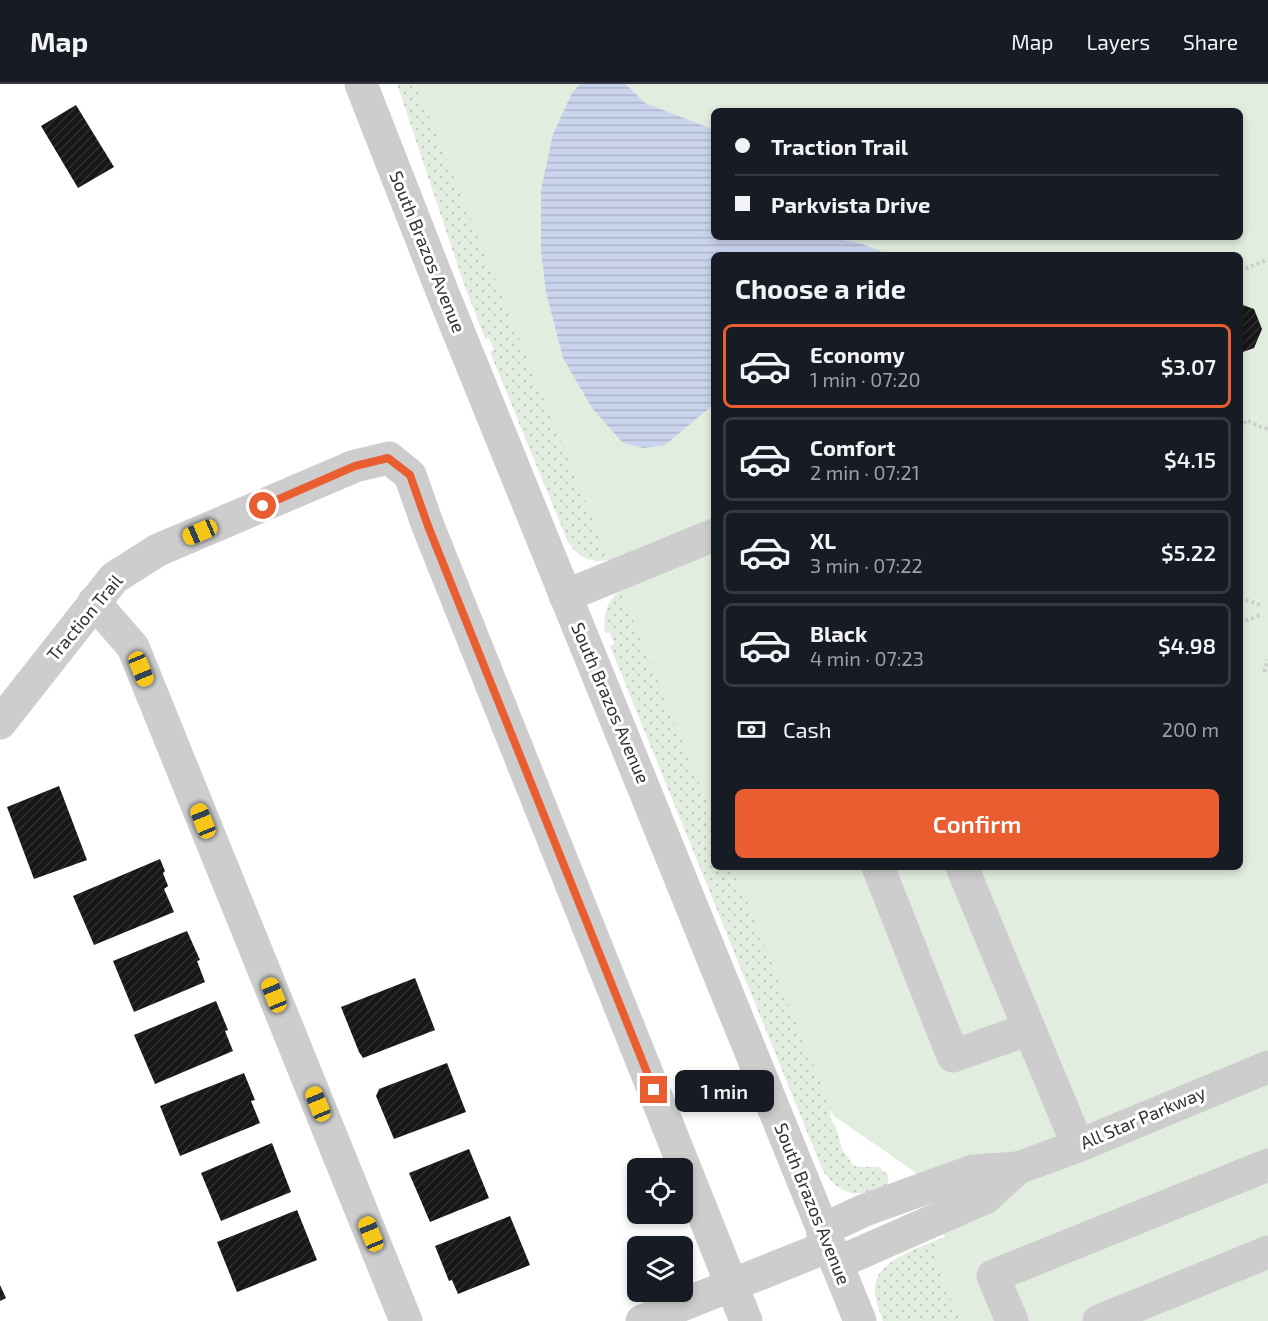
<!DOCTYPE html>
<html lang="en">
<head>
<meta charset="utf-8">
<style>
	body { margin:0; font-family:"Exo 2",sans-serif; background:#20242c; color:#f1f3f6; height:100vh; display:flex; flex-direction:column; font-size:22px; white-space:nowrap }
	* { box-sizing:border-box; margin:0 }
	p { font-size:20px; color:#9ea1a6 }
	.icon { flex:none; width:33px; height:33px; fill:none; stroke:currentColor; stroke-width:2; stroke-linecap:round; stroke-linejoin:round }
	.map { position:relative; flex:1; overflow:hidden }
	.sheet { position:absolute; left:711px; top:168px; width:532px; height:618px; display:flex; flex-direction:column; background:#171b24; border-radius:9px; box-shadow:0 3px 9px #0003 }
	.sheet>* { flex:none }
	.guide { position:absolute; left:711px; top:24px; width:532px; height:132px; border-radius:9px; box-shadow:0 3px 9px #0003; display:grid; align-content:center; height:132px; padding:0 24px; background:#171b24 }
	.controls { position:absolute; left:627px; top:1074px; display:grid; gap:12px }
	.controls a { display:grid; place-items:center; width:66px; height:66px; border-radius:9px; background:#171b24; box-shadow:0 3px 9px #0003; font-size:30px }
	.end { position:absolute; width:27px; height:27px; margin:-14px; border:8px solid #e95d30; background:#fff; box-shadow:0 0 0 3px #fff }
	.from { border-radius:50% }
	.bubble { position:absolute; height:42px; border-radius:9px; background:#171b24; box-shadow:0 3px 9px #0003; font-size:20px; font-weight:600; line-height:42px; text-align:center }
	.car { position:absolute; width:18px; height:36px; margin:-18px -9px; border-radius:8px; box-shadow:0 0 4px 2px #0007; background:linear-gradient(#f5c518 24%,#345 0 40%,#f5c518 0 76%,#345 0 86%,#f5c518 0) }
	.guide b { display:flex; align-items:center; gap:21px; height:57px; font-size:22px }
	.guide b+b { border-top:2px solid #363941 }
	.guide i { width:15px; height:15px; background:#f1f3f6 }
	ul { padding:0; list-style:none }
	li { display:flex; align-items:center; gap:18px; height:84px; margin:0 12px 9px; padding:0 12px; border:3px solid #363941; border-radius:9px }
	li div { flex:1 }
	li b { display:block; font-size:22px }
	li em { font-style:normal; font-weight:600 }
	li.active { border-color:#e95d30 }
	li>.icon { width:54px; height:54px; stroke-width:1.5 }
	h2 { padding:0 24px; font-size:27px; line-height:72px }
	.pay { display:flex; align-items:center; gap:15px; height:66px; padding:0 24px; font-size:22px }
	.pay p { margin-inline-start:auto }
	.primary-button { display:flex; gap:12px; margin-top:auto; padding:12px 24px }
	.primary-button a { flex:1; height:69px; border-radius:9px; background:#e95d30; color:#fff; font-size:24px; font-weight:600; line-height:69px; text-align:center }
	header { display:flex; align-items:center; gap:36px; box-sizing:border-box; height:84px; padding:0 30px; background:#171b24; border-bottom:2px solid #363941 }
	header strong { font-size:28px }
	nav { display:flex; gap:33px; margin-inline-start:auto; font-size:21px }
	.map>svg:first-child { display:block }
</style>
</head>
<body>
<header>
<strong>Map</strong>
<nav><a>Map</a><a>Layers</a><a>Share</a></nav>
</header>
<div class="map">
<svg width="1268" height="1237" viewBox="0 0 1268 1237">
	<defs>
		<pattern id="grass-dots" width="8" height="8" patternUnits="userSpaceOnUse" patternTransform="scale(1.5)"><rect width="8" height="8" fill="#e1edde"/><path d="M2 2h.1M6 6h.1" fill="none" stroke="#c1ccbf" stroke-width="1.8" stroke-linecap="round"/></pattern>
		<pattern id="water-rules" width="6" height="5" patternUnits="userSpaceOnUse" patternTransform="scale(1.5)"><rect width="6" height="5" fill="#cad4ed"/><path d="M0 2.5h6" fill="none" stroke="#aeb6cc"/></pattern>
		<pattern id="building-hatch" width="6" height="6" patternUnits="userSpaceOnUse" patternTransform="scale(1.5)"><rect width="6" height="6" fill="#171717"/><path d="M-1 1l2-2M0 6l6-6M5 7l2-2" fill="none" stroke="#303030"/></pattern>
	</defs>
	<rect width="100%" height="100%" fill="#fff"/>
	<g fill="url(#grass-dots)">
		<path d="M397,0h183l17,445 12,31c-20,3 -32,-3 -42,-20l-77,-188 4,-2 -5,-12 -4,1 -22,-58z"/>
		<path d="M714,496v287h118l2,249 -3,-6 -1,8 6,9 6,22 11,16 5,2h20l10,8v10c-30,11 -43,15 -65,-14l-213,-525 4,-2 -4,-12 -5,1c-2,-18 1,-32 16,-43z"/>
		<path d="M950,1151l17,86h-84c-4,-12 -11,-27 -7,-40 7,-24 53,-37 74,-46z"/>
	</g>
	<path fill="#e1edde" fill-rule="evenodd" d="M416,0h852v1237h-308l-26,-62 11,-22 -30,-65 -81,-56 -101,-249h507v-612h-526v565zM714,27h526v126h-526z"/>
	<path fill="url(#water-rules)" d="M580,0h45l20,19 69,27v107h109l36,6 32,12h-177v149l-49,41 -22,3 -20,-5 -31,-35 -29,-50 -17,-66 -5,-42v-60l12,-56 19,-41z"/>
	<g fill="url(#building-hatch)">
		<path d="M76,21l38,62 -36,21 -37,-62z"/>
		<path d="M1240,220l14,5 8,20 -8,19 -14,5z"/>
		<path d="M59,702l28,74 -53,19 -27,-72z"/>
		<path d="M160,775l5,12 -2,2 5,13 -4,3 10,23 -80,33 -21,-49z"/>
		<path d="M187,847l13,29 -3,1 8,21 -71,30 -21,-51z"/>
		<path d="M415,894l20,52 -72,28 -4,-6 -18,-45z"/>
		<path d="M216,917l12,29 -3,1 8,20 -78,33 -21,-49z"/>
		<path d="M447,979l19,49 -72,27 -18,-43 3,-7z"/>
		<path d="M244,989l11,27 -4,1 9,22 -80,33 -20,-50z"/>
		<path d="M272,1059l19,49 -70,29 -20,-48z"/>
		<path d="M469,1065l20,49 -59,24 -21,-49z"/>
		<path d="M297,1126l20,50 -80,32 -20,-50z"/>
		<path d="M510,1132l20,49 -72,29 -6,-14 -3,1 -14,-35z"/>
		<path d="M0,1201l6,13 -6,3z"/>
	</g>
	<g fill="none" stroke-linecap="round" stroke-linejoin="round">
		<g stroke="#cdcdcd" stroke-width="4" stroke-dasharray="3 3" stroke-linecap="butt">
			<path d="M1240,187l28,-12"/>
			<path d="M1240,344l7,-8 14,7 7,2"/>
			<path d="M1240,514l20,7"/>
			<path d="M1240,539l20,-8"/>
			<path d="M1264,588l4,-12"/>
		</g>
		<g stroke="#cdcdcd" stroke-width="33">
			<path d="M361,0l83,212 416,1025"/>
			<path d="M565,512l149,-61"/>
			<path d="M94,518l39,45 273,674"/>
			<path d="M0,639l114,-145 44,-28 197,-84 34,-8 21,17 18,51 318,795"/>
			<path d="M878,783l75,189 76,-27"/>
			<path d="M962,783l116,279"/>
			<path d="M822,1146l43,-20 108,-39 45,-3 60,-22 190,-79"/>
			<path d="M837,1179l148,-65 33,-30"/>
			<path d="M642,1237l187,-75"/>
			<path d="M1012,1237l-19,-45 275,-111"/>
			<path d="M1099,1237l169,-69"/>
		</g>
	</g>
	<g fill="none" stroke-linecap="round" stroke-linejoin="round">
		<path stroke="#e95d30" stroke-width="8" d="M263,422l92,-40 33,-8 22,17 18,51 226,564"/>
	</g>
	<g text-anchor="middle" stroke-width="6" stroke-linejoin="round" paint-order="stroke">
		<g font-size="18" fill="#303030" stroke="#fff">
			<text transform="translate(427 168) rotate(68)" y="6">South Brazos Avenue</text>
			<text transform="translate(85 534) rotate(-50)" y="6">Traction Trail</text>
			<text transform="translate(610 619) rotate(67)" y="6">South Brazos Avenue</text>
			<text transform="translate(1143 1034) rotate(-23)" y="6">All Star Parkway</text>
			<text transform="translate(812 1120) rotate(68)" y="6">South Brazos Avenue</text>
		</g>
	</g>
</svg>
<div class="controls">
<a><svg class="icon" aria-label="locate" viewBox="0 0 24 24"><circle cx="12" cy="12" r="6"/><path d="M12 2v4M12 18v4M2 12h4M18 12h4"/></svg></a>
<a><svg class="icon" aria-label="layers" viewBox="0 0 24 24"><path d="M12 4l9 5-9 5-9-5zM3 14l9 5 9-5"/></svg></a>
</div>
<i class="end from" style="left:263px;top:422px"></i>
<i class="end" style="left:654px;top:1006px"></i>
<div class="bubble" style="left:675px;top:986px;width:99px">1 min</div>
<i class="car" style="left:200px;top:448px;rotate:247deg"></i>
<i class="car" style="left:141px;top:585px;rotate:158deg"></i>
<i class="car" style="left:203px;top:737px;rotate:338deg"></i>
<i class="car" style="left:274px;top:911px;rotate:338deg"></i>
<i class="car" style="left:318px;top:1020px;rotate:338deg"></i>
<i class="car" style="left:371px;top:1150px;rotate:338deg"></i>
<div class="guide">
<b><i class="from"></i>Traction Trail</b>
<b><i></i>Parkvista Drive</b>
</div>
<section class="sheet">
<h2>Choose a ride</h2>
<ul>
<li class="active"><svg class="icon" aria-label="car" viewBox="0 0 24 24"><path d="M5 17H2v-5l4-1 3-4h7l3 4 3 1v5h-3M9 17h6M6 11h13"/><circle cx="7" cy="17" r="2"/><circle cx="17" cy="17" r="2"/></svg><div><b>Economy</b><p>1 min · 07:20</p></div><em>$3.07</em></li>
<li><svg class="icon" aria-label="car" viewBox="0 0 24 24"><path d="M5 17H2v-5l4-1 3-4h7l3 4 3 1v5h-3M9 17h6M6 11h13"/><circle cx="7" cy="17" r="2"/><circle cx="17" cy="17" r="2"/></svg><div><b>Comfort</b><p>2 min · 07:21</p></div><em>$4.15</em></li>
<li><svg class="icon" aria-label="car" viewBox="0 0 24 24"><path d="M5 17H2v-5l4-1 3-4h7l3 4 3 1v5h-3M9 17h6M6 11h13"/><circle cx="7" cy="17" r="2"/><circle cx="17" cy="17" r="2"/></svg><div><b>XL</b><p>3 min · 07:22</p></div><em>$5.22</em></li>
<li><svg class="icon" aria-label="car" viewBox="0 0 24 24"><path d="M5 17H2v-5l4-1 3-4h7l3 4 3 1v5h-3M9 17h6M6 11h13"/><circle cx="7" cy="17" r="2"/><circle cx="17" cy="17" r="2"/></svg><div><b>Black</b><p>4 min · 07:23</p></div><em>$4.98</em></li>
</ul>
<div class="pay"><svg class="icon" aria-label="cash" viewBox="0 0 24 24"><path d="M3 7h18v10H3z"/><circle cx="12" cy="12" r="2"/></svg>Cash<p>200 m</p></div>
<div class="primary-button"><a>Confirm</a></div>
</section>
</div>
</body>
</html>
